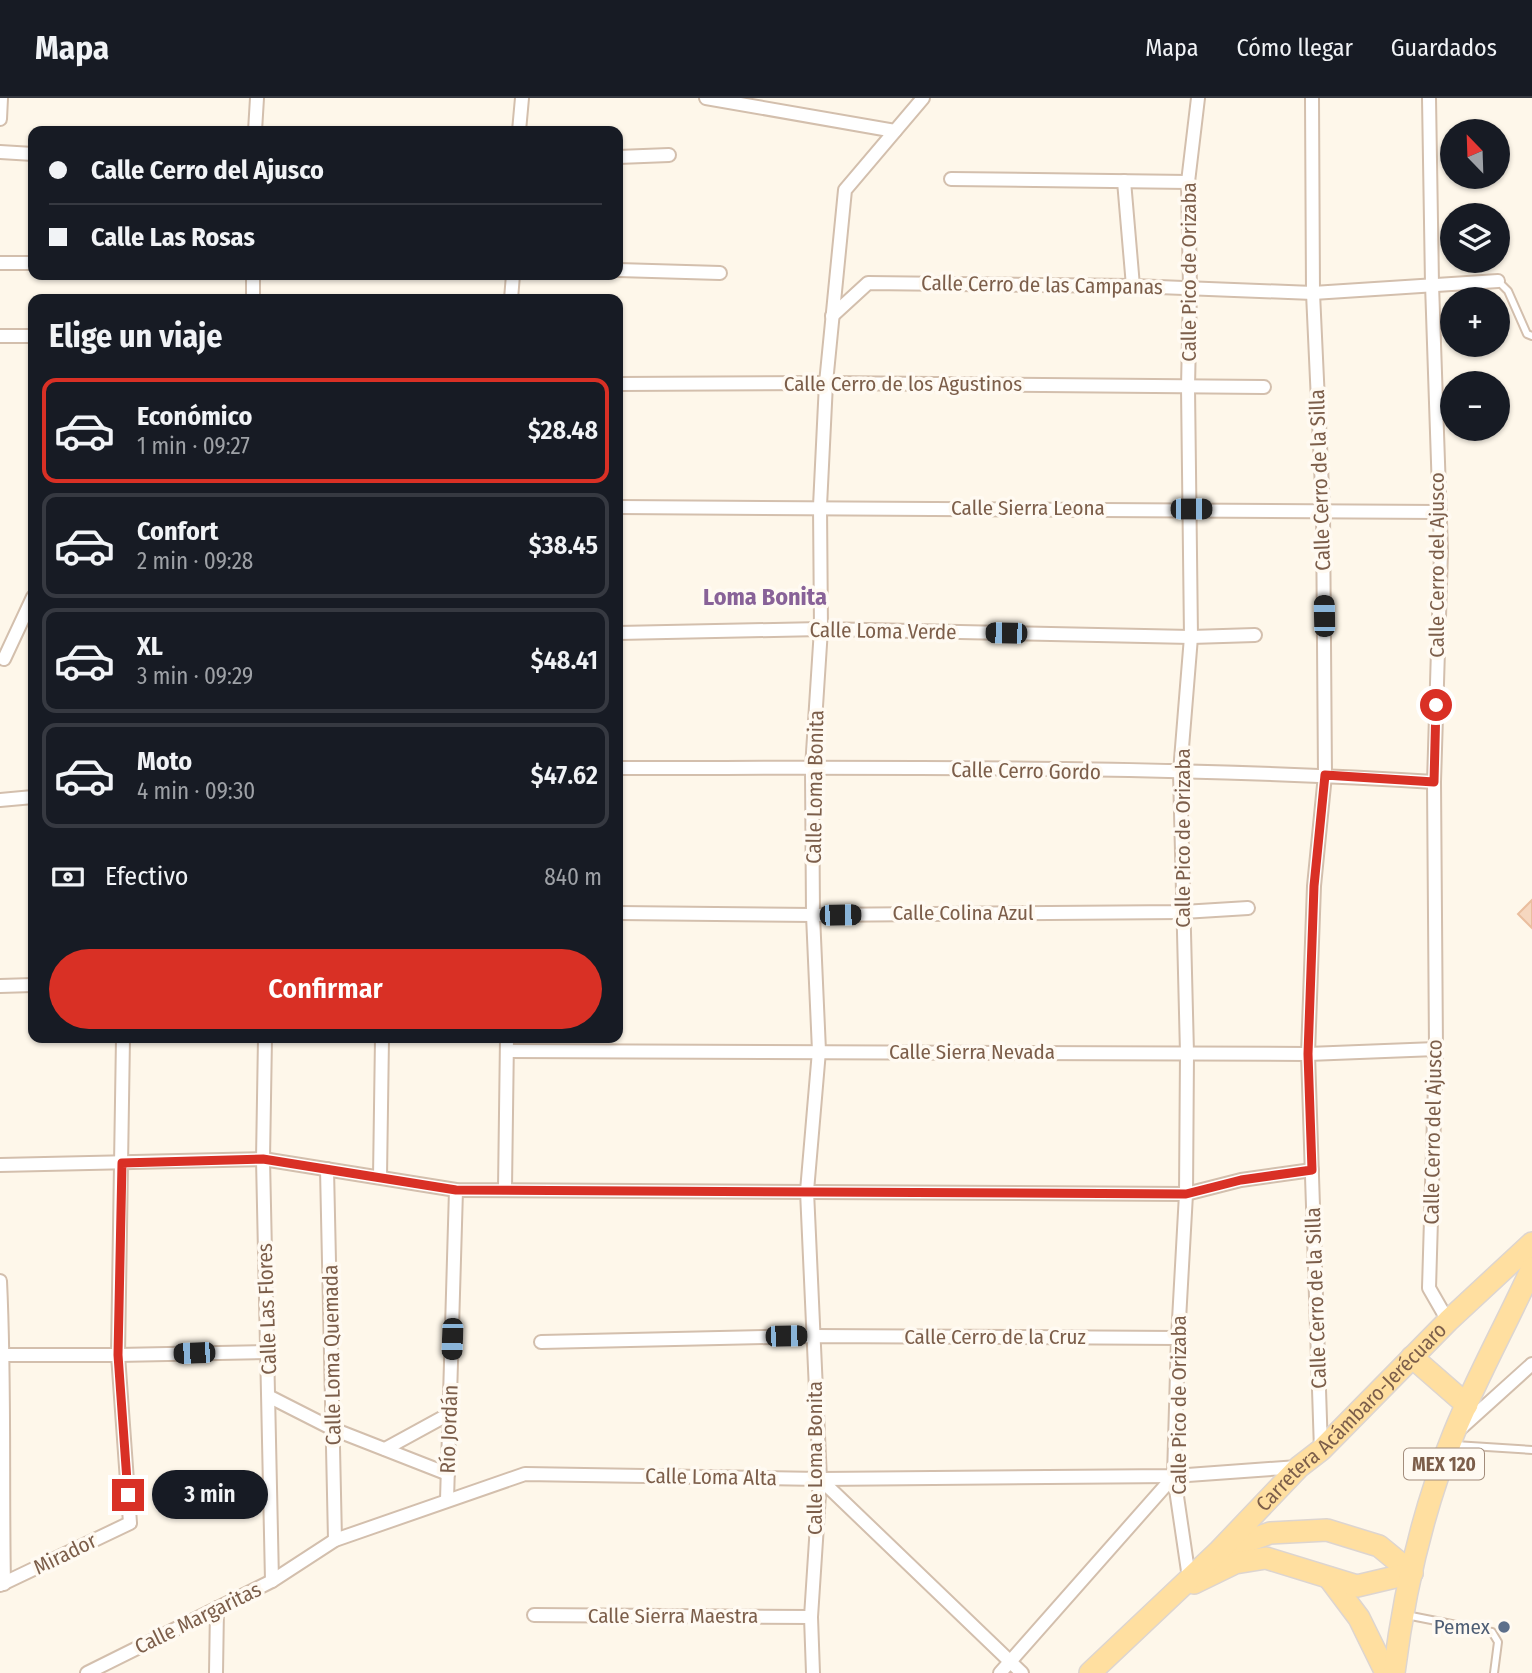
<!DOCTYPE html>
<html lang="es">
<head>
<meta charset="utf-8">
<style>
	body { margin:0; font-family:"Fira Sans Condensed",sans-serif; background:#20242c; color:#f1f3f6; height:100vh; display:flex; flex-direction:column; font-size:26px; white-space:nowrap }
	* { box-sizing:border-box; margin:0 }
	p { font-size:23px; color:#9ea1a6 }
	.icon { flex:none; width:38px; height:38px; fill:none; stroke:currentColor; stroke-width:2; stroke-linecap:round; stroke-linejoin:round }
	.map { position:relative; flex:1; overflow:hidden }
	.panel { position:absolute; left:28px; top:196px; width:595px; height:749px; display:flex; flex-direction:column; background:#171b24; border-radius:14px; box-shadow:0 2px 5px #0004 }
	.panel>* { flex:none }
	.hud { position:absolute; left:28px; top:28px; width:595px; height:154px; border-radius:14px; box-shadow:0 2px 5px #0004; display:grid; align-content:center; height:154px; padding:0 21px; background:#171b24 }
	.needle { width:46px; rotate:337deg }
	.controls { position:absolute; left:1440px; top:21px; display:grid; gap:14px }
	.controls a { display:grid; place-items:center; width:70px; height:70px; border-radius:50%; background:#171b24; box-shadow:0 2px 5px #0004; font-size:35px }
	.end { position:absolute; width:32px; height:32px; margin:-16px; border:9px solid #d93025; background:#fff; box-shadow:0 0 0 4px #fff }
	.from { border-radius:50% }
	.bubble { position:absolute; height:49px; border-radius:24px; background:#171b24; box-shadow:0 2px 5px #0004; font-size:23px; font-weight:600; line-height:49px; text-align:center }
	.car { position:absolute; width:21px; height:42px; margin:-21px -10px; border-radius:9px; box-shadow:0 0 5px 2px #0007; background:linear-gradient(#222 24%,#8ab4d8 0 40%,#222 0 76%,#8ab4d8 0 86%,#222 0) }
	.hud b { display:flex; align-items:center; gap:24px; height:66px; font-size:26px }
	.hud b+b { border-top:2px solid #363941 }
	.hud i { width:18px; height:18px; background:#f1f3f6 }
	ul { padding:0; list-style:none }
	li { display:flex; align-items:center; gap:21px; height:105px; margin:0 14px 10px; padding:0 7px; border:4px solid #363941; border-radius:14px }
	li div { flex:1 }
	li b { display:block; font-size:26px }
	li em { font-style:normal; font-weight:600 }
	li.active { border-color:#d93025 }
	li>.icon { width:63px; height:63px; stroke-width:1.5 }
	h2 { padding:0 21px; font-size:32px; line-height:84px }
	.pay { display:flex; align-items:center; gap:18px; height:77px; padding:0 21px; font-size:26px }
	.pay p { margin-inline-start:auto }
	.primary-button { display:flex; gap:14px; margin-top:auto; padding:14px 21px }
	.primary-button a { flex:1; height:80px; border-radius:42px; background:#d93025; color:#fff; font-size:28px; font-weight:600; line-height:80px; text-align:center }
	header { display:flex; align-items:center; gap:42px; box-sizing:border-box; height:98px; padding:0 35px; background:#171b24; border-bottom:2px solid #363941 }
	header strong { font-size:33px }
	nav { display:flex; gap:38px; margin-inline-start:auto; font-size:24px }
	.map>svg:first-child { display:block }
</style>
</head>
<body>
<header>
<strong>Mapa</strong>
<nav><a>Mapa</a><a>Cómo llegar</a><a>Guardados</a></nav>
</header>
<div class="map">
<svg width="1532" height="1575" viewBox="0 0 1532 1575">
	<rect width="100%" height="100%" fill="#fef7ea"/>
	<path fill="#f6d7bf" stroke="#eabe9e" stroke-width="2" d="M1532,802v28l-14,-14z"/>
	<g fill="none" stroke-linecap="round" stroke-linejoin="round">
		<defs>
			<g id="lane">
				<path d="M1498,183l10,10 19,43 5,2"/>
				<path d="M1455,1347l77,5"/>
				<path d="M1406,1517l86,17 6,10 -4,31"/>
			</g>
			<g id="street">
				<path d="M706,0l189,33"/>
				<path d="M1312,0l1,195 10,217 2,265 -11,111 -6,168 13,396"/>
				<path d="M1429,0l3,186 9,267 -7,231 2,267 -7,239 19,33"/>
				<path d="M0,21l1,-21"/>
				<path d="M255,33l2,-33"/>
				<path d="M519,33l3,-33"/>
				<path d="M0,54l33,2"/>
				<path d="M618,59l51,-2"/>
				<path d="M951,81l237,3"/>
				<path d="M1124,83l9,105"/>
				<path d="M0,165h33"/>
				<path d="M618,172l102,3"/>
				<path d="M253,201v-24"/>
				<path d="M511,201l2,-24"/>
				<path d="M832,218l36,-33 265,3 180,7 185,-12"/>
				<path d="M0,238h33"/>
				<path d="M618,286l208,-1 438,4"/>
				<path d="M618,409l821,5"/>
				<path d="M618,535l203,-4 370,8 64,-2"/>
				<path d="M4,561l29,-62"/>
				<path d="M618,670c272,0 544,-3 816,14"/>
				<path d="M0,702l33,-3"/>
				<path d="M618,815l195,2 370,-3 65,-4"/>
				<path d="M0,888l33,-1"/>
				<path d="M265,940l-2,121 9,422"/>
				<path d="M508,953l800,3 128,-5"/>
				<path d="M0,1067l263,-6 193,31 730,4 55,-14 71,-10"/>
				<path d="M327,1071l8,371"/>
				<path d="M380,1079l2,-139"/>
				<path d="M505,1090l2,-150"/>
				<path d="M0,1183c5,101 2,202 4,303"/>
				<path d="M541,1244l272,-6 365,2"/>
				<path d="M0,1257h118l151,-3"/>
				<path d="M270,1299l63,32 115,45"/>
				<path d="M1461,1330l71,-64"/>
				<path d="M385,1351l64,-35"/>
				<path d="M820,1381l202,194"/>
				<path d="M447,1402l9,-310"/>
				<path d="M1189,1480l-15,-102 4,-138 8,-144 1,-141 -7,-281 11,-135 -3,-250 2,-99 -2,-106 10,-84"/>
				<path d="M0,1487l130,-62 -12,-168 5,-317"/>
				<path d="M534,1517l277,2"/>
				<path d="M87,1575l185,-92 63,-41 190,-66 295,5 354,-3 124,-9"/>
				<path d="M216,1575l1,-65"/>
				<path d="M813,1575l-2,-56 9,-138 -13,-288 12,-140 -6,-136 -1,-147 9,-139 -1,-123 6,-123 19,-193 78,-92"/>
				<path d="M1000,1575l174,-197"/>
			</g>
			<g id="primary">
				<path d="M1412,1259l55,48"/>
				<path d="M1223,1452l47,-17 57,-3 52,16 33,27"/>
				<path d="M1329,1480l30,40 27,55"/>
				<path d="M1194,1485l41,-20 31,-5 91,28 55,-13"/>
				<path id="s1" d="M1090,1575l128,-121 81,-85 22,-17 127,-129 84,-78"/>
				<path d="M1394,1575c10,-81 29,-164 60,-240 23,-56 53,-110 78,-165"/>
			</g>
		</defs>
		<use href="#lane" stroke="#d3bfad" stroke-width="10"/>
		<use href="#street" stroke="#d3bfad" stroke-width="16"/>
		<use href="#primary" stroke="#ddd5d0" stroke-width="24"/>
		<use href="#lane" stroke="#fff" stroke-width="6"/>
		<use href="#street" stroke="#fff" stroke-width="12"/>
		<use href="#primary" stroke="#ffdfa0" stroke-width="21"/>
	</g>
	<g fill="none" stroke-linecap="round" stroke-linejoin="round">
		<path stroke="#d93025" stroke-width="9" d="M128,1397l-10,-140 4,-192 141,-4 193,31 730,4 55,-14 71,-10 -4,-116 6,-168 11,-111 109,7 2,-77"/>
	</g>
	<circle fill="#5c6f8a" stroke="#fffaf2" stroke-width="2.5" cx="1504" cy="1529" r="7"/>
	<g text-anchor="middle" stroke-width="7" stroke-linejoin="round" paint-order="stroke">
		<rect fill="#fffaf2" stroke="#a38d7c" stroke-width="2" x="1404" y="1350.5" width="80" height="31" rx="5"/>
		<g font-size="19" font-weight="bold" fill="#7c5e4a">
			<text x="1444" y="1373">MEX 120</text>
		</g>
		<g font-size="21" fill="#7c5e4a" stroke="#fffaf2">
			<text transform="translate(1189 174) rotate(-90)" y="7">Calle Pico de Orizaba</text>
			<text transform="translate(1042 187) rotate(1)" y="7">Calle Cerro de las Campanas</text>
			<text x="903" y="293">Calle Cerro de los Agustinos</text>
			<text transform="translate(1320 382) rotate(-92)" y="7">Calle Cerro de la Silla</text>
			<text x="1028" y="417">Calle Sierra Leona</text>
			<text transform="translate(1437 467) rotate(-90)" y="7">Calle Cerro del Ajusco</text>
			<text transform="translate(883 533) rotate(1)" y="7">Calle Loma Verde</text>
			<text transform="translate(1026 673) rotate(1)" y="7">Calle Cerro Gordo</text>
			<text transform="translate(815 689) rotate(-89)" y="7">Calle Loma Bonita</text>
			<text transform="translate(1183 740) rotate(-90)" y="7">Calle Pico de Orizaba</text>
			<text x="963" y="822">Calle Colina Azul</text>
			<text x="972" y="961">Calle Sierra Nevada</text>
			<text transform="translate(1433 1034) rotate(-89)" y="7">Calle Cerro del Ajusco</text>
			<text transform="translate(1316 1200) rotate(-92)" y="7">Calle Cerro de la Silla</text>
			<text transform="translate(267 1211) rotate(-92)" y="7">Calle Las Flores</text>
			<text x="995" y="1246">Calle Cerro de la Cruz</text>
			<text transform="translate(332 1257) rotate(-91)" y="7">Calle Loma Quemada</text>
			<text transform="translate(1179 1307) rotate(-90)" y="7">Calle Pico de Orizaba</text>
			<text dy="7" stroke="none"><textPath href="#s1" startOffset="366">Carretera Acámbaro-Jerécuaro</textPath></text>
			<text transform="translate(449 1331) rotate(-88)" y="7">Río Jordán</text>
			<text transform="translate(815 1360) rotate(-90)" y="7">Calle Loma Bonita</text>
			<text transform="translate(711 1379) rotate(1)" y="7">Calle Loma Alta</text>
			<text transform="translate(65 1456) rotate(-26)" y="7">Mirador</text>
			<text x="673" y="1525">Calle Sierra Maestra</text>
			<text transform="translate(198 1520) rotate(-26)" y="7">Calle Margaritas</text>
		</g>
		<g font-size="21" fill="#4e5e75" stroke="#fffaf2" text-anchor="end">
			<text x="1490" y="1536">Pemex</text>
		</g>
		<g font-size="24" font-weight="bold" fill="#886298" stroke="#fffaf2">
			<text x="765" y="507">Loma Bonita</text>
		</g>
	</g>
</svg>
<div class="controls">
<a><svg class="needle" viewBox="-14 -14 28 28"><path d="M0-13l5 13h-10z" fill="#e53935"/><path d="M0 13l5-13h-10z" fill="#9ea1a6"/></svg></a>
<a><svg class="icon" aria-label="layers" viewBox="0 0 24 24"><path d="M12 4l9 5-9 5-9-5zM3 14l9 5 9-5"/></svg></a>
<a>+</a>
<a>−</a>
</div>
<i class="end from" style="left:1436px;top:607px"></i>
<i class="end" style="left:128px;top:1397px"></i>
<div class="bubble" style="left:152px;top:1372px;width:116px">3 min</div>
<i class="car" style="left:1191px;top:411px;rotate:90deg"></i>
<i class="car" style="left:1324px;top:518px;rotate:359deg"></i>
<i class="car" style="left:1006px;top:535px;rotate:271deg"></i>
<i class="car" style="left:840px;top:817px;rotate:89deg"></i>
<i class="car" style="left:786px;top:1238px;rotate:89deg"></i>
<i class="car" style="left:452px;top:1241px;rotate:182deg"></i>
<i class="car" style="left:194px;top:1255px;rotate:268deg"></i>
<div class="hud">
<b><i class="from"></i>Calle Cerro del Ajusco</b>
<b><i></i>Calle Las Rosas</b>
</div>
<section class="panel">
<h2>Elige un viaje</h2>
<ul>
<li class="active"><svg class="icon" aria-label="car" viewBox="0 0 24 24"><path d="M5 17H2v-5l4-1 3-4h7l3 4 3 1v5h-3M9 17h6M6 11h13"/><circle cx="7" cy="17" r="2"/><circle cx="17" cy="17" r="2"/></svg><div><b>Económico</b><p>1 min · 09:27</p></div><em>$28.48</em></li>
<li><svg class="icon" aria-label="car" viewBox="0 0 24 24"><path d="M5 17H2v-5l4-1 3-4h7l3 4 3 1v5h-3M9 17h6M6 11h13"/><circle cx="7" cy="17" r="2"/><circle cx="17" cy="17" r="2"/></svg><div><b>Confort</b><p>2 min · 09:28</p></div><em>$38.45</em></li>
<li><svg class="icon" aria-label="car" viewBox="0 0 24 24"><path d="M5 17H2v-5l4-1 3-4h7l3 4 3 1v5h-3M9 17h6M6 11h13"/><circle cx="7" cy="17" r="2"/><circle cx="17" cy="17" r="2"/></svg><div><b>XL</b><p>3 min · 09:29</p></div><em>$48.41</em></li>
<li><svg class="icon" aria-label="car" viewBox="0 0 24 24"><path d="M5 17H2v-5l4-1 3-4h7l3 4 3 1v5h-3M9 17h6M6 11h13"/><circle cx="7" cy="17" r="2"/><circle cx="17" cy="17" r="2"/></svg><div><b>Moto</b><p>4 min · 09:30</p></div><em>$47.62</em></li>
</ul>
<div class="pay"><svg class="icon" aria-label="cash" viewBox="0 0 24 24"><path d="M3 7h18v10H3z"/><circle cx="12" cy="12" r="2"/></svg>Efectivo<p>840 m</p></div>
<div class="primary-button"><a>Confirmar</a></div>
</section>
</div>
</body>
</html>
